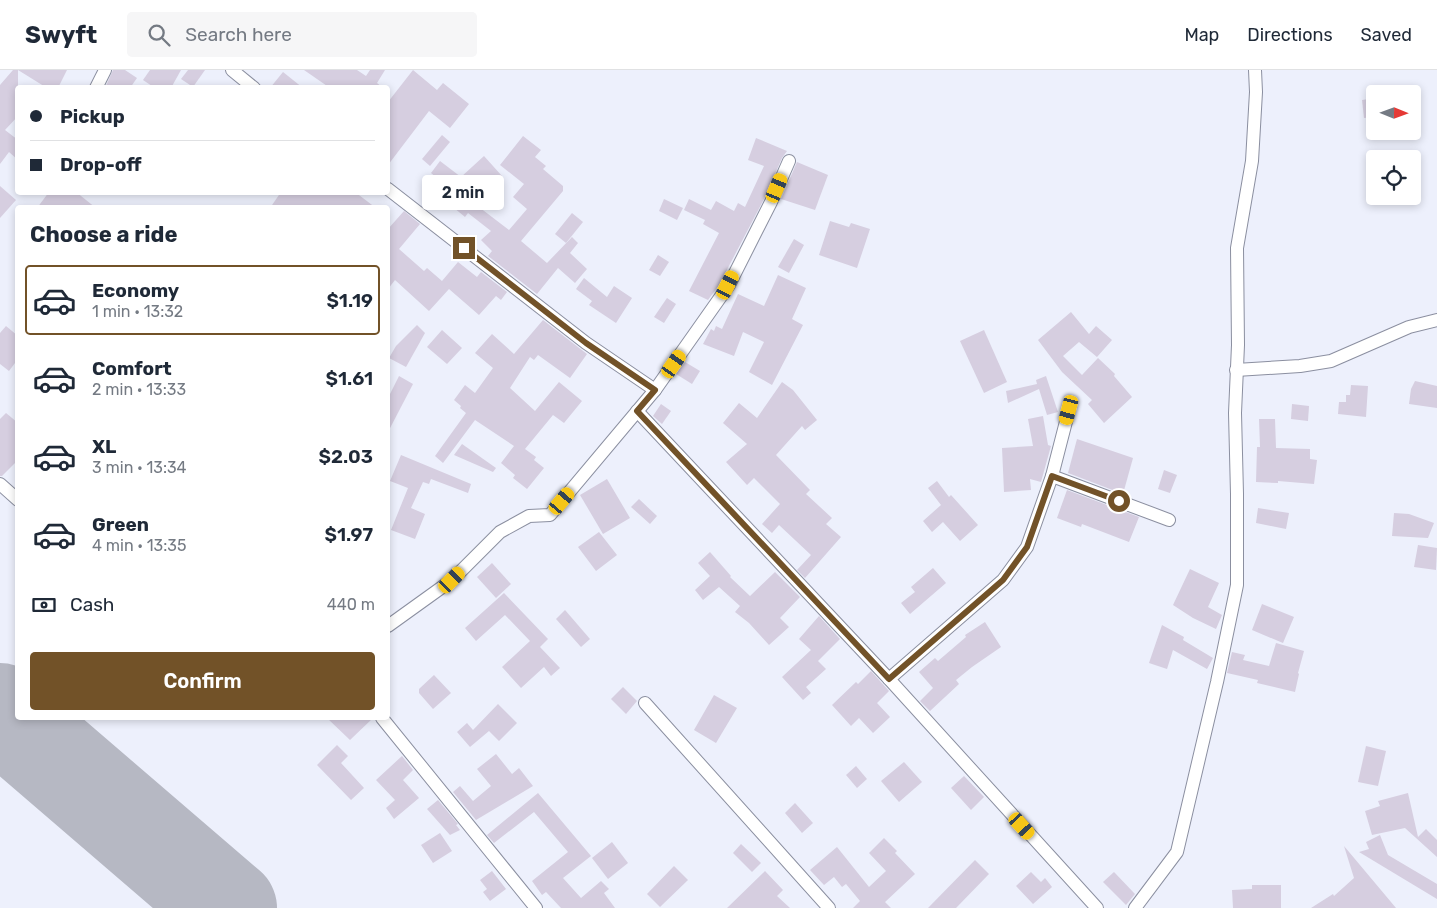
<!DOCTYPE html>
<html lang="en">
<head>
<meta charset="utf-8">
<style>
	body { margin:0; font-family:Rubik,sans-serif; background:#f6f6f7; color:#1f2937; height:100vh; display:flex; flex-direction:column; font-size:19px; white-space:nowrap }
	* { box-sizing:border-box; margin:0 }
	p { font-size:16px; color:#747a83 }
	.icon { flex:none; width:28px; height:28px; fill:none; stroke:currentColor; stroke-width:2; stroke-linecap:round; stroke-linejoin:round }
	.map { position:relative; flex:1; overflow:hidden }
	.drawer { position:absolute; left:15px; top:135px; width:375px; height:515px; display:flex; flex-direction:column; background:#fff; border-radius:5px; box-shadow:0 2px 8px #0003 }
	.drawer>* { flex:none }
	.top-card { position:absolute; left:15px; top:15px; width:375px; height:110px; border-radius:5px; box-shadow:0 2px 8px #0003; display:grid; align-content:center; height:110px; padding:0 15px; background:#fff }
	.needle { width:32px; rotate:91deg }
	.tools { position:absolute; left:1366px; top:15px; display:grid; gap:10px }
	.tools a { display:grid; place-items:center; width:55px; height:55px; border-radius:5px; background:#fff; box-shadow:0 2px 8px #0003; font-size:25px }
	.end { position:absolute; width:22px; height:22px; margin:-11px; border:6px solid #725228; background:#fff; box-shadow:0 0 0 2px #fff }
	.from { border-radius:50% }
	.bubble { position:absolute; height:35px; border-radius:5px; background:#fff; box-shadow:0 2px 8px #0003; font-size:16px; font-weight:600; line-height:35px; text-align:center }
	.car { position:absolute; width:15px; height:30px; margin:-15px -8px; border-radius:6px; box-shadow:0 0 4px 1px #0007; background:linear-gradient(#f5c518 24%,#345 0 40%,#f5c518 0 76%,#345 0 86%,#f5c518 0) }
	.top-card b { display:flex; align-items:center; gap:18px; height:48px; font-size:19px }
	.top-card b+b { border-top:1px solid #e0e1e3 }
	.top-card i { width:12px; height:12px; background:#1f2937 }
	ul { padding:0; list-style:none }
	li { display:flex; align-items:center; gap:15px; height:70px; margin:0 10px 8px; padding:0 5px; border:2px solid transparent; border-radius:5px }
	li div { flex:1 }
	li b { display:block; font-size:19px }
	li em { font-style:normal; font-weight:600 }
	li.current { border-color:#725228 }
	li>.icon { width:45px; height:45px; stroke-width:1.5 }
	h2 { padding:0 15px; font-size:22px; line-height:60px }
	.pay { display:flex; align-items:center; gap:12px; height:55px; padding:0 15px; font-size:19px }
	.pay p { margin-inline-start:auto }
	.button { display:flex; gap:10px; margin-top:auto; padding:10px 15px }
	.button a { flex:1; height:58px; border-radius:5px; background:#725228; color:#fff; font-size:20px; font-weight:600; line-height:58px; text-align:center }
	header { display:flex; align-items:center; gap:30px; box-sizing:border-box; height:70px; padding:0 25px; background:#fff; border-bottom:1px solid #e0e1e3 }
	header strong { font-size:24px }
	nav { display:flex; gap:28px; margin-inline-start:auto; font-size:18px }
	.search { width:350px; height:45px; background:#f6f6f7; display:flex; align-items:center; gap:12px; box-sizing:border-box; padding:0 18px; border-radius:5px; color:#747a83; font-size:19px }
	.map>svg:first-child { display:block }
</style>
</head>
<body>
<header>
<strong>Swyft</strong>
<div class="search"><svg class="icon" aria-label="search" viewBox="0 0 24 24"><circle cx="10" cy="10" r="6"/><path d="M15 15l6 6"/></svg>Search here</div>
<nav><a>Map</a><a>Directions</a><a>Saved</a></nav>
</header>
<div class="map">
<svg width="1437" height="838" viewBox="0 0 1437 838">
	<rect width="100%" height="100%" fill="#edf0fc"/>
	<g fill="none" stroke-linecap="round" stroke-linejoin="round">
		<path stroke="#b6b8c3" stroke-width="98" d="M0,642l228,196"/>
	</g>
	<g fill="#d6cee0">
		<path d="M13,0h54l-9,18h-11l-29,-18v46l-13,14 13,10v20l-9,-8 -9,12v-79z"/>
		<path d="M113,0h12l12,8 -7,10h-25z"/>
		<path d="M150,0h31l-10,18h-16l-12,-8z"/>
		<path d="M188,0h17l-12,17 -12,-8z"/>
		<path d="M304,0h53l9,6 4,-6h15l-8,13 6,5h-53z"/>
		<path d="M413,0l24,20 6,-7 26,21 -19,24 -21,-17 -41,54v-63z"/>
		<path d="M283,2l20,16h-33z"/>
		<path d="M1375,28v19l-11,1 -2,-18z"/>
		<path d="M442,65l8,7 -20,24 -8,-7z"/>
		<path d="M523,66l18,14 -6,7 11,9 -3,3 20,17v5l-42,50 26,22 25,-26 6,6 -8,10 17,16 -12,14 -17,-15 -21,26 -49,-38 4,-5 -11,-11 10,-9 -23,-18 -3,4 -23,-19 8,-9 -19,-16 9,-12 21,16 23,-21 18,20 -27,28 34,26 18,-21 -14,-12 11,-13 -24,-19z"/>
		<path d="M756,68l31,13 -5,7 -18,41 -45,86 -11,15 -19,-9 30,-58 -16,-9 2,-4 -21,-10 5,-11 22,11 5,-9 18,10 4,-8 7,4 19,-41 -16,-6z"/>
		<path d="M797,92l31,13 -13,35 -34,-11z"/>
		<path d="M0,116l16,14 -16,18z"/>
		<path d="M49,122h27l20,16h-59z"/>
		<path d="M281,122h74l21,16h-106z"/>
		<path d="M664,129l19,9 -6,12 -18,-9z"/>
		<path d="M404,141l16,13 -21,25 25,22 3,-3 15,13 16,-19 19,15 4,-5 26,20 -6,8 -5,-4 -17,19 -30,-26 -20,22 -34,-31 -7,9v-60z"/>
		<path d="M572,143l11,9 -17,21 -11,-9z"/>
		<path d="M830,151l19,6 2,-4 19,6 -13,39 -38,-13z"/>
		<path d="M794,169l10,6 -15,28 -11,-6z"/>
		<path d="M658,185l11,7 -9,14 -11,-6z"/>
		<path d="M778,205l28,13 -14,31 11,6 -31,60 -23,-13 15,-30 -21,-10 -9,24 -31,-12 8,-15 3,2 2,-5 6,3 16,-35 26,12z"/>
		<path d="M584,208l23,19 7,-11 18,12 -16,25 -27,-18 3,-4 -16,-12z"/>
		<path d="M667,228l9,6 -12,19 -10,-6z"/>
		<path d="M1071,242l18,22 7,-8 16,14 -15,17 -18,-15 -16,14 19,19 16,-17 17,16 -1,2 18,21 -28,26 -16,-19 4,-4 -30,-28 -24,-32z"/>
		<path d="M543,250l44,34 -17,24 -32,-23 -4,5 -4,-3 -20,31 25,23 24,-29 23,19 -18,22 -11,-8 -28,34 11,8 -2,3 10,8 -17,21 -14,-11 2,-3 -14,-12 13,-17 -39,-26 -32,43 -8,-7 31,-43 -6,-5 1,-2 -7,-6 11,-15 10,8 18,-25 -18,-15 17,-19 22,20z"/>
		<path d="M417,255l8,8 -19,34 -17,-9 7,-12z"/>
		<path d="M6,256l12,10v23l-9,12 -9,-7v-31z"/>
		<path d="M442,260l20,18 -15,16 -20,-17z"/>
		<path d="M984,260l23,52 -23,11 -24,-52z"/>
		<path d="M685,292l15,9 -8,13 -16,-10z"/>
		<path d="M399,306l14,8 -25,48v-34z"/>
		<path d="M1046,306l12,36 -11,3 -8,-26 -31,14 -2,-12 31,-7 -1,-4z"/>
		<path d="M1415,311l22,5v22l-28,-4 2,-15z"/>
		<path d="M782,312l11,8 24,30 -12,10 -3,-4 -26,29 34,35 -4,4 26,24 -6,6 15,13 -36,41 -8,-8 14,-15 -32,-30 -7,8 -10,-9 18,-20 -26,-26 -7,7 -21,-23 21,-18 -24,-21 16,-20 18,15z"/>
		<path d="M1351,315l17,1 -2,31 -28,-3 1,-12h7v-7h4z"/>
		<path d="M661,334l10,7 -9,13 -9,-8z"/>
		<path d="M1292,334l17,2 -1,15 -17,-2z"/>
		<path d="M6,343l12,10v37l-16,16h-2v-57z"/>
		<path d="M1043,346l5,29 3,1 -10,36 -11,-3 1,11 -27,2 -2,-44 31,-2 -5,-27z"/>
		<path d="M1259,349h16l1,29 34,1v10l7,1 -3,24 -36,-3v2l-22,-1 1,-35h3z"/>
		<path d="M1077,369l56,19 -10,36 -55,-21z"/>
		<path d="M462,374l34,24 -3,4 -39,-17z"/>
		<path d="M401,385l70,29 -3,9 -37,-14 -2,5 -6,-2 -12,26 14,6 -10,25 -24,-9 17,-42 -18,-7z"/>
		<path d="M1164,400l13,5 -7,18 -12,-4z"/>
		<path d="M607,409l23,39 -27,16 -23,-39z"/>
		<path d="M937,411l12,16 2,-2 27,30 -18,16 -17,-19 -11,10 -9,-11 18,-16 -13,-17z"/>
		<path d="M1067,420l72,27 -10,25 -47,-18 -1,3 -24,-9z"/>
		<path d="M639,429l18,17 -7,8 -19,-17z"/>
		<path d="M1258,438l31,5 -3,16 -30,-6z"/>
		<path d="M1394,443l15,1 25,9 -6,15 -36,-2z"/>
		<path d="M599,462l18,23 -21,16 -18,-24z"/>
		<path d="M1418,475l19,3 -1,22 -22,-3z"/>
		<path d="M710,482l21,24 -1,1 20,19 25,-24 25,25 -20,21 9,9 -20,18 -20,-22 -14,-11 5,-6 -21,-19 -16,13 -8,-10 15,-14 -12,-13z"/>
		<path d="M492,493l19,21 -15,14 -19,-21z"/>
		<path d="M933,498l13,15 -36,31 -9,-11 14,-11 -4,-5z"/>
		<path d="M1190,499l29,14 -11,24 14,8 -6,14 -23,-11 -20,-13z"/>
		<path d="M504,523l44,46 -8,8 20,21 -9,8 -7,-9 -23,21 -19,-21 28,-26 -25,-26 -29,26 -11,-13z"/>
		<path d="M1262,534l32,13 -11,26 -31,-13z"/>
		<path d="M565,540l25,29 -9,8 -25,-28z"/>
		<path d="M819,546l21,23 -22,22 8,8 -20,18 5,6 -8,7 -21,-23 29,-27 -12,-11z"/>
		<path d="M985,552l16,25 -29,20 -16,13 3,4 -29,27 -10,-10 13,-13 -14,-16 16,-14 3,3 28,-24 -1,-2z"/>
		<path d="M1162,555l22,12 -1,3 30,18 -6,11 -34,-19 -6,19 -18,-6z"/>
		<path d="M1276,573l28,8 -6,22 1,1 -4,18 -38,-9 1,-3 -31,-7 5,-21 13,3 -2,5 26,6z"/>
		<path d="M871,601l18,20 -12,12 13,14 -17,16 -14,-15 -8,8 -19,-21 24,-23 2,2z"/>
		<path d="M434,605l17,18 -18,16 -14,-16v-4z"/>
		<path d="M623,617l14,14 -11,13 -15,-15z"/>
		<path d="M714,625l23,13 -21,35 -22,-13z"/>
		<path d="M498,634l19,19 -18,18 -10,-10 -19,16 -13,-15 10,-9 6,7z"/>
		<path d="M327,648h46l-23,22z"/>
		<path d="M337,675l11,11 -7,7 23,25 -13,12 -34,-35z"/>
		<path d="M1366,676l20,5 -8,35 -20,-4z"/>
		<path d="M496,684l16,20 7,-6 14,18 -57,34 -23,-28 7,-6 13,15 18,-15 -14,-17z"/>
		<path d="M402,686l11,14 -10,10 16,18 -25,21 -8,-11 9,-8 -19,-20z"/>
		<path d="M904,692l18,20 -23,20 -18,-21z"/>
		<path d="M856,696l11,13 -10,9 -11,-13z"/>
		<path d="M964,706l20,21 -13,13 -20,-22z"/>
		<path d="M538,723l53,63 -28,22 18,20 20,-17 8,8 -5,4 11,15h-54l-15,-16 -4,3 -10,-14 36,-29 -34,-40 -40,31 -7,-8z"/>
		<path d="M1408,723l10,44 8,-8 11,11v17l-32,-29 -33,7 -7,-24 15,-5 -2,-5z"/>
		<path d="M438,730l20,24 -2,1 4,5 -10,5 -23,-26z"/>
		<path d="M795,733l18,20 -11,10 -17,-20z"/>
		<path d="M440,763l12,18 -19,12 -12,-18z"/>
		<path d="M1380,765l8,20 49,29v15l-78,-47 10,-3 -3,-7z"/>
		<path d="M884,768l13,13 -2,2 20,21 -30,28 6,6h-38l7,-7 -14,-17 -4,3 -8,-10 -10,8 -14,-15 27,-23 32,40 17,-16 -17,-18z"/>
		<path d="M612,772l16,21 -20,16 -16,-21z"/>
		<path d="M741,774l20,19 -9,9 -19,-19z"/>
		<path d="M1344,776l52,62h-85l22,-14 1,2 20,-18z"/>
		<path d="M975,790l14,14 -33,34h-28z"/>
		<path d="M674,796l14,14 -28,27 -13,-13z"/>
		<path d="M492,801l14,18 -16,12 -7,-9 4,-3 -7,-9z"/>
		<path d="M765,801l18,19 -6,6 13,12h-63z"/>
		<path d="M1031,802l10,10 4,-4 7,9 -19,17 -17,-18z"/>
		<path d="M1114,802l21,22 -9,11 -23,-23z"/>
		<path d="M1252,815h29v23h-48l-1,-18 20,-1z"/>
	</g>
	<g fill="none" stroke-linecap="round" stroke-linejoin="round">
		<defs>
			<g id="minor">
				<path d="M232,0l22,18"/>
				<path d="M96,18l9,-18"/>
				<path d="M388,119l198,154 69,47"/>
				<path d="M1236,300l64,-4 31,-5 78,-34 28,-7"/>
				<path d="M637,341l252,268 208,229"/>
				<path d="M1052,406l117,44"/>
				<path d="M0,414l18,16"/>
				<path d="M388,556l64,-46 48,-48 29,-16 21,-1 105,-125 74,-105 42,-83 18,-41"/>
				<path d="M889,609l114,-99 24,-33 25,-71 17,-66"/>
				<path d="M645,633l184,205"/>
				<path d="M382,648l154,190"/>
				<path d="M1135,838l42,-56 40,-170 20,-97v-91l-2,-81 3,-68 -1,-97 15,-87 4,-69 -1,-22"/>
			</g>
		</defs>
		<use href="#minor" stroke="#8b8fa0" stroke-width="14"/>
		<use href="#minor" stroke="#fff" stroke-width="12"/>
	</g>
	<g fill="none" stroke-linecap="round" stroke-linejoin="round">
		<path stroke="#725228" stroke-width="6" d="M464,178l122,95 69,47 -18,21 252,268 114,-99 24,-33 25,-71 67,25"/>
	</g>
</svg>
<div class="tools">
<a><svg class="needle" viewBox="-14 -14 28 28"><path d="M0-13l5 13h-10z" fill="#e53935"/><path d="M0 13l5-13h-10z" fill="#747a83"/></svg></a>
<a><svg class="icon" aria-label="locate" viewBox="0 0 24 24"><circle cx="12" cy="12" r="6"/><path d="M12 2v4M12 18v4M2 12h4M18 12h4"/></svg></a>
</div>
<i class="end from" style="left:1119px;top:431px"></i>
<i class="end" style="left:464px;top:178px"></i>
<div class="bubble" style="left:422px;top:105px;width:82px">2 min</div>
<i class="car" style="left:777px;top:118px;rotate:23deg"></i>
<i class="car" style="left:728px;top:215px;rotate:27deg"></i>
<i class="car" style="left:674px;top:294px;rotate:35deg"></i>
<i class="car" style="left:1069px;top:340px;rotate:195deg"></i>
<i class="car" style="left:562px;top:431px;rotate:40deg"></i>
<i class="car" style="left:452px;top:510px;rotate:45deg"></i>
<i class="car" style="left:1022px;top:756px;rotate:138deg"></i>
<div class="top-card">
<b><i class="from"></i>Pickup</b>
<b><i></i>Drop-off</b>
</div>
<section class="drawer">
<h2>Choose a ride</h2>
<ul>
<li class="current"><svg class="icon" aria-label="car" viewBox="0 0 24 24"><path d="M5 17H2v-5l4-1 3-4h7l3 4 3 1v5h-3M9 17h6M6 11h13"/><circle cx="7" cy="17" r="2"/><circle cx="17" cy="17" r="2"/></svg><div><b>Economy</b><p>1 min · 13:32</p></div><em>$1.19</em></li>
<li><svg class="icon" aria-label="car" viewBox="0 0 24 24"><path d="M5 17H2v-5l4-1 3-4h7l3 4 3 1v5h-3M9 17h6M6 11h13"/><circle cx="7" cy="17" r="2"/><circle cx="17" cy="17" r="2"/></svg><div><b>Comfort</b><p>2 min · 13:33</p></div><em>$1.61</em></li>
<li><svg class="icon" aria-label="car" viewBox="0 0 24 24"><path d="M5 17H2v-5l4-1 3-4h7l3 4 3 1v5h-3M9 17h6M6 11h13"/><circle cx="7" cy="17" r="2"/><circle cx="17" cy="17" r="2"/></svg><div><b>XL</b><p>3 min · 13:34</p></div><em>$2.03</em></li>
<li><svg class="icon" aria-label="car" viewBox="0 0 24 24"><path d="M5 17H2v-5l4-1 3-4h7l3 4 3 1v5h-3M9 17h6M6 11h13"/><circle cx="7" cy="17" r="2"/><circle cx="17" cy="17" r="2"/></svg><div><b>Green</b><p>4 min · 13:35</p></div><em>$1.97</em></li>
</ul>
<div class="pay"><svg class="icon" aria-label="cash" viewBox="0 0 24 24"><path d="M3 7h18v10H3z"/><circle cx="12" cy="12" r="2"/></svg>Cash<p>440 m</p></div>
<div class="button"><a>Confirm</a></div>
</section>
</div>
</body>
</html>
